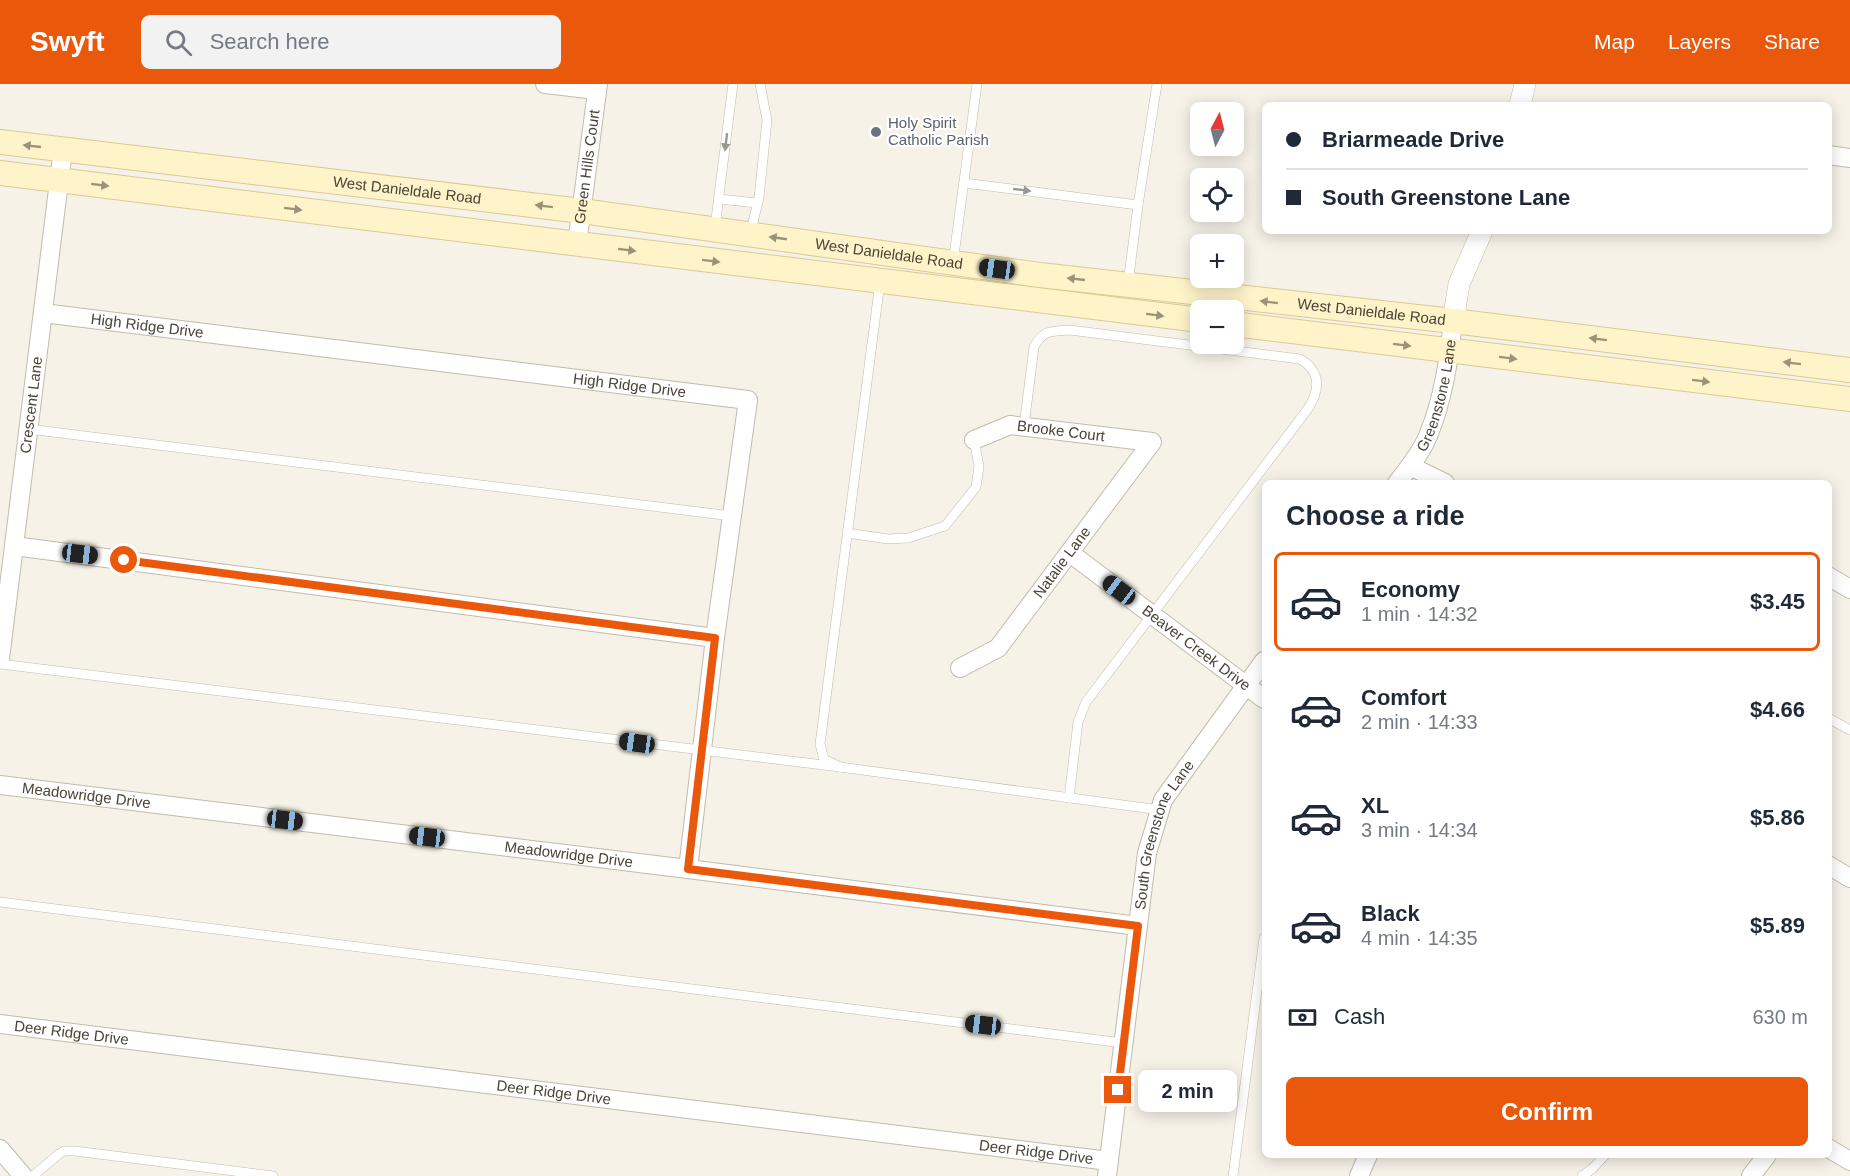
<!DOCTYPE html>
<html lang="en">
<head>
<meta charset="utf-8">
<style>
	body { margin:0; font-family:Arial,sans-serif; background:#f2f2f3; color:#1f2937; height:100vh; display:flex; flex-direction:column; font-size:22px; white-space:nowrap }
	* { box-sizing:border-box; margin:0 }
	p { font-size:20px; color:#747a83 }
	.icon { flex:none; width:33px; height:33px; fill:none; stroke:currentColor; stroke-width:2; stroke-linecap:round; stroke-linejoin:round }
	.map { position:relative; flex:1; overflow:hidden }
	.details { position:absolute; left:1262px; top:396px; width:570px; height:678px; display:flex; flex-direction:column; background:#fff; border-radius:9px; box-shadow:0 3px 15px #0003 }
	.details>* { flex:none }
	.guide { position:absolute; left:1262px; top:18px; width:570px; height:132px; border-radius:9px; box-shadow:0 3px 15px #0003; display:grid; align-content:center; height:132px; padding:0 24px; background:#fff }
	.needle { width:39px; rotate:7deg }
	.controls { position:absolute; left:1190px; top:18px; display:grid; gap:12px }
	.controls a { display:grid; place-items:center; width:54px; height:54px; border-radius:9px; background:#fff; box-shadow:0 3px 15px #0003; font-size:30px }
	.end { position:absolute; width:27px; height:27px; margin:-14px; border:8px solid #ea580c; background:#fff; box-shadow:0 0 0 3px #fff }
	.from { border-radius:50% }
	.bubble { position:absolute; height:42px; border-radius:9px; background:#fff; box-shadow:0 3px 15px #0003; font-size:20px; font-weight:700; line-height:42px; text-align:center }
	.car { position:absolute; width:18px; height:36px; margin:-18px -9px; border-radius:8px; box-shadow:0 0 4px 2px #0007; background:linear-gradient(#222 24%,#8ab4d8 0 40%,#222 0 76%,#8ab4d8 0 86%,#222 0) }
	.guide b { display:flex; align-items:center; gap:21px; height:57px; font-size:22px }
	.guide b+b { border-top:2px solid #e0e1e3 }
	.guide i { width:15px; height:15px; background:#1f2937 }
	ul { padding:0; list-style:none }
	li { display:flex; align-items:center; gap:18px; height:99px; margin:0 12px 9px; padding:0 12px; border:3px solid transparent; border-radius:9px }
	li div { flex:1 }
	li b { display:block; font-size:22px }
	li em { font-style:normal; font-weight:700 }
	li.selected { border-color:#ea580c }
	li>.icon { width:54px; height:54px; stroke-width:1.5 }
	h2 { padding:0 24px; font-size:27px; line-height:72px }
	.pay { display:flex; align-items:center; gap:15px; height:66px; padding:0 24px; font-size:22px }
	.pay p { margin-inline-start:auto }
	.action { display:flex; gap:12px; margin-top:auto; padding:12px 24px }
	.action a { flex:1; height:69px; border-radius:9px; background:#ea580c; color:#fff; font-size:24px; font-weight:700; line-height:69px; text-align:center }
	header { display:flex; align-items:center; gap:36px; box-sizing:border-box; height:84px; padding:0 30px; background:#ea580c; color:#fff }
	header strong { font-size:28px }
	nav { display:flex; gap:33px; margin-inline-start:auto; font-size:21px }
	.search { width:420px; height:54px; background:#f2f2f3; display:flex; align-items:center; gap:15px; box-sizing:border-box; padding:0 21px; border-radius:9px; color:#747a83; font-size:22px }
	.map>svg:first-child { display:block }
</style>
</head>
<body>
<header>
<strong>Swyft</strong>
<div class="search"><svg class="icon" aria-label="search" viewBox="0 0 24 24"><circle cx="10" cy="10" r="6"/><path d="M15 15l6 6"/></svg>Search here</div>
<nav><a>Map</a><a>Layers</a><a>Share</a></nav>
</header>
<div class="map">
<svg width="1850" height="1092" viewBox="0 0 1850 1092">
	<rect width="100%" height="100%" fill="#f6f2e8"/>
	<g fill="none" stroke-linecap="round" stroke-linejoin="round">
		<defs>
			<g id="service">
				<path d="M964,99l174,22"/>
				<path d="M719,115l38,4"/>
				<path d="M715,143l18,-143"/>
				<path d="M750,150l9,-36 8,-78 -7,-36"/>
				<path d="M953,179l24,-179"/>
				<path d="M880,198l-60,462 4,15 16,8 320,43"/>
				<path d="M1128,200l10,-79 19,-121"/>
				<path d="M1024,342l10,-79c9,-17 17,-16 36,-17l230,29c22,13 20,32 7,51l-221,292 -8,20 -9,76"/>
				<path d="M28,345l704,87"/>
				<path d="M847,449l41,6 20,-1 37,-12 31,-39 3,-21 -5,-26"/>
				<path d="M0,580l840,103"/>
				<path d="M1828,634l22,12"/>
				<path d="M0,818l1123,141"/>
				<path d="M33,1092l26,-22 5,-3h11l198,25"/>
				<path d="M1233,1092l31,-238"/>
				<path d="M1582,1092l10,-7 13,-14"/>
			</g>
			<g id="minor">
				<path d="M545,0l52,6"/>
				<path d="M1828,71l22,3"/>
				<path id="s1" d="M577,160l21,-160"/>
				<path id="s2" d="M43,229l705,87 -33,238 -27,231"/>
				<path d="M1410,382l35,17"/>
				<path id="s3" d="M1397,399c11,-14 24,-30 31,-47 15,-36 21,-76 25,-115"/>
				<path d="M14,462l701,92"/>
				<path id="s4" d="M1070,469l194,146"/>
				<path d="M1828,492l22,13"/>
				<path id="s5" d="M0,575l63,-510"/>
				<path id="s6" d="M960,584l38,-20 154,-206 -142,-17 -36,15"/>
				<path id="s7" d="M0,701l688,84 450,57"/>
				<path d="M1828,781l22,13"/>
				<path id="s8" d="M0,940l1109,137"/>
				<path d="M1828,1064l22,13"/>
				<path d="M0,1065l23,27"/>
				<path id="s9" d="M1107,1092l40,-323 16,-53 101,-139"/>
				<path d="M1359,1092l9,-21"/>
				<path d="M1751,1092l16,-21"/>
			</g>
			<g id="tertiary">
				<path d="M1520,21l5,-21"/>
				<path d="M1453,237l6,-37 23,-53"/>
			</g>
			<g id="secondary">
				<path id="s10" d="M0,58l582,69 458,64 413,46 397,49"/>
				<path d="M0,89l1200,147"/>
				<path d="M1233,240l617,75"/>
			</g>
		</defs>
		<use href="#service" stroke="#c2bbaa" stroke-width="10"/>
		<use href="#minor" stroke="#c2bbaa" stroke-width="20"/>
		<use href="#tertiary" stroke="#c2bbaa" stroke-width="22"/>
		<use href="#secondary" stroke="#dac994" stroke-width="26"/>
		<use href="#service" stroke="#fff" stroke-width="9"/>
		<use href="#minor" stroke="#fff" stroke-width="18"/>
		<use href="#tertiary" stroke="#fff" stroke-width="21"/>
		<use href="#secondary" stroke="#fff4c9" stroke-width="24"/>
	</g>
	<defs><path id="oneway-solid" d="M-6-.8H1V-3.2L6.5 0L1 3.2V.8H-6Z" transform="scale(1.5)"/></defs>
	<g fill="#9b9890">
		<use href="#oneway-solid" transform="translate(726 58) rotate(97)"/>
		<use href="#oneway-solid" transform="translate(1022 106) rotate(7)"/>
	</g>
	<g fill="#9b9378">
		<use href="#oneway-solid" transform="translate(32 62) rotate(-174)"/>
		<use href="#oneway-solid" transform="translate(100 101) rotate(7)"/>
		<use href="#oneway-solid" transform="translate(544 122) rotate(-173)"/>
		<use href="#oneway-solid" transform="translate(293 125) rotate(7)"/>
		<use href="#oneway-solid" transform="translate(778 154) rotate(-172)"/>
		<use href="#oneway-solid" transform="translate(627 166) rotate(7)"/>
		<use href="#oneway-solid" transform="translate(711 177) rotate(7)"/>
		<use href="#oneway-solid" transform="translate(1076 195) rotate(-174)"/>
		<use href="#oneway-solid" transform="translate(1269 218) rotate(-173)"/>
		<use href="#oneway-solid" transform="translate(1155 231) rotate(7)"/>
		<use href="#oneway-solid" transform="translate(1598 255) rotate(-173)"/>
		<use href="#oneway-solid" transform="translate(1402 261) rotate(7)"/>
		<use href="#oneway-solid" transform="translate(1508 274) rotate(7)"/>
		<use href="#oneway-solid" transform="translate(1792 279) rotate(-173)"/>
		<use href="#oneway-solid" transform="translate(1701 297) rotate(7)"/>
	</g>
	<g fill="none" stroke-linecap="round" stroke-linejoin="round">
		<path stroke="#ea580c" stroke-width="8" d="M124,476l591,78 -27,231 450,57 -20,164"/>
	</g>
	<circle fill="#6b7280" stroke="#fff" stroke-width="2" cx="876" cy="48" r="6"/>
	<g text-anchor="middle" stroke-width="4.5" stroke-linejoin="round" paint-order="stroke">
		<g font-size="15" fill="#5b616d" stroke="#fff" text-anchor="start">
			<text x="888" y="44">Holy Spirit<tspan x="888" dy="17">Catholic Parish</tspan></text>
		</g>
		<g font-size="15" fill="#4a4336" stroke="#fff">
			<text dy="5" stroke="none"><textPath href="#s1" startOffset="78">Green Hills Court</textPath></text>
			<text dy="5" stroke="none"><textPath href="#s10" startOffset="410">West Danieldale Road</textPath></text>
			<text dy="5" stroke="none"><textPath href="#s10" startOffset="896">West Danieldale Road</textPath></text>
			<text dy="5" stroke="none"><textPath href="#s10" startOffset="1382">West Danieldale Road</textPath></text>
			<text dy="5" stroke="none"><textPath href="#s2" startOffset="105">High Ridge Drive</textPath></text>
			<text dy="5" stroke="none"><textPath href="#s2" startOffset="591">High Ridge Drive</textPath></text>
			<text dy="5" stroke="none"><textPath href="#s3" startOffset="98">Greenstone Lane</textPath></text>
			<text dy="5" stroke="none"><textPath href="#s5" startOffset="256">Crescent Lane</textPath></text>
			<text transform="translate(1061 347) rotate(7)" y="5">Brooke Court</text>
			<text dy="5" stroke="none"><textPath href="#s6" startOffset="150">Natalie Lane</textPath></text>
			<text dy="5" stroke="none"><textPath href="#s4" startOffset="158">Beaver Creek Drive</textPath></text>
			<text dy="5" stroke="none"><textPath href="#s7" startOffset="87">Meadowridge Drive</textPath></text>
			<text dy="5" stroke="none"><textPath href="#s9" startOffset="348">South Greenstone Lane</textPath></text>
			<text dy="5" stroke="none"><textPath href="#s7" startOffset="573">Meadowridge Drive</textPath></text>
			<text dy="5" stroke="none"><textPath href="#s8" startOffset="72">Deer Ridge Drive</textPath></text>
			<text dy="5" stroke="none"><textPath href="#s8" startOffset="558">Deer Ridge Drive</textPath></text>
			<text dy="5" stroke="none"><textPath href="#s8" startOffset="1044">Deer Ridge Drive</textPath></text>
		</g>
	</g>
</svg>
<div class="controls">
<a><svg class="needle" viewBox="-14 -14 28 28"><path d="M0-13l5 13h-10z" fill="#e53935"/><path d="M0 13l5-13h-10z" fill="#747a83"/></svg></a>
<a><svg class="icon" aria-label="locate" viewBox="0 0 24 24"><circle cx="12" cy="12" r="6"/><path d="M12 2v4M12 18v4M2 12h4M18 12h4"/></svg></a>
<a>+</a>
<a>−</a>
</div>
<i class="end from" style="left:124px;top:476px"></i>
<i class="end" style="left:1118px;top:1006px"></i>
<div class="bubble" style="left:1138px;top:986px;width:99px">2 min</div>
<i class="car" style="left:997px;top:185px;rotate:278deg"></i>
<i class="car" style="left:80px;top:470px;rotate:97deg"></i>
<i class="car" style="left:1119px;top:506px;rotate:307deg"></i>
<i class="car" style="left:637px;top:659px;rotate:278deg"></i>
<i class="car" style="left:285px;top:736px;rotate:97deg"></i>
<i class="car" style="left:427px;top:753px;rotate:277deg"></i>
<i class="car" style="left:983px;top:941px;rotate:277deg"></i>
<div class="guide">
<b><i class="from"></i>Briarmeade Drive</b>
<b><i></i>South Greenstone Lane</b>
</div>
<section class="details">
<h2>Choose a ride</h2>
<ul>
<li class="selected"><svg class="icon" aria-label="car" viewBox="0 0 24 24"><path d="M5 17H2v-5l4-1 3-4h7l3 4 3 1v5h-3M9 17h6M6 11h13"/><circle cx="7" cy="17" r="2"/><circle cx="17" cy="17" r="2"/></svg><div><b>Economy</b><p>1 min · 14:32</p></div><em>$3.45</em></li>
<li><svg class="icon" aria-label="car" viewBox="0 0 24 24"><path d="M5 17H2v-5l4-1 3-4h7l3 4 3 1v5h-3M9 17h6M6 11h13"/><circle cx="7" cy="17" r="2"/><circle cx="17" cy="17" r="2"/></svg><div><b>Comfort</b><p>2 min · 14:33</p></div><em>$4.66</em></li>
<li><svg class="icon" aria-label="car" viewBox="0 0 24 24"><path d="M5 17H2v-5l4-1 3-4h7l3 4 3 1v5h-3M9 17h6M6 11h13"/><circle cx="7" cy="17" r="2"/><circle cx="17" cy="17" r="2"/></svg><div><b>XL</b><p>3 min · 14:34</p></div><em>$5.86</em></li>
<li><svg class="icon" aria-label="car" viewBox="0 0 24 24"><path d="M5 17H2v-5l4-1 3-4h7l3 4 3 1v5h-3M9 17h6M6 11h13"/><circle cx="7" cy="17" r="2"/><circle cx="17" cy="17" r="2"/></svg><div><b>Black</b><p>4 min · 14:35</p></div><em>$5.89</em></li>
</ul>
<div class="pay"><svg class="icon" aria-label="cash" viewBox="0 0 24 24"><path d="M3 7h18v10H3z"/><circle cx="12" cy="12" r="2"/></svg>Cash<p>630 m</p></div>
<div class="action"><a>Confirm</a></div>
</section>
</div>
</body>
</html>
